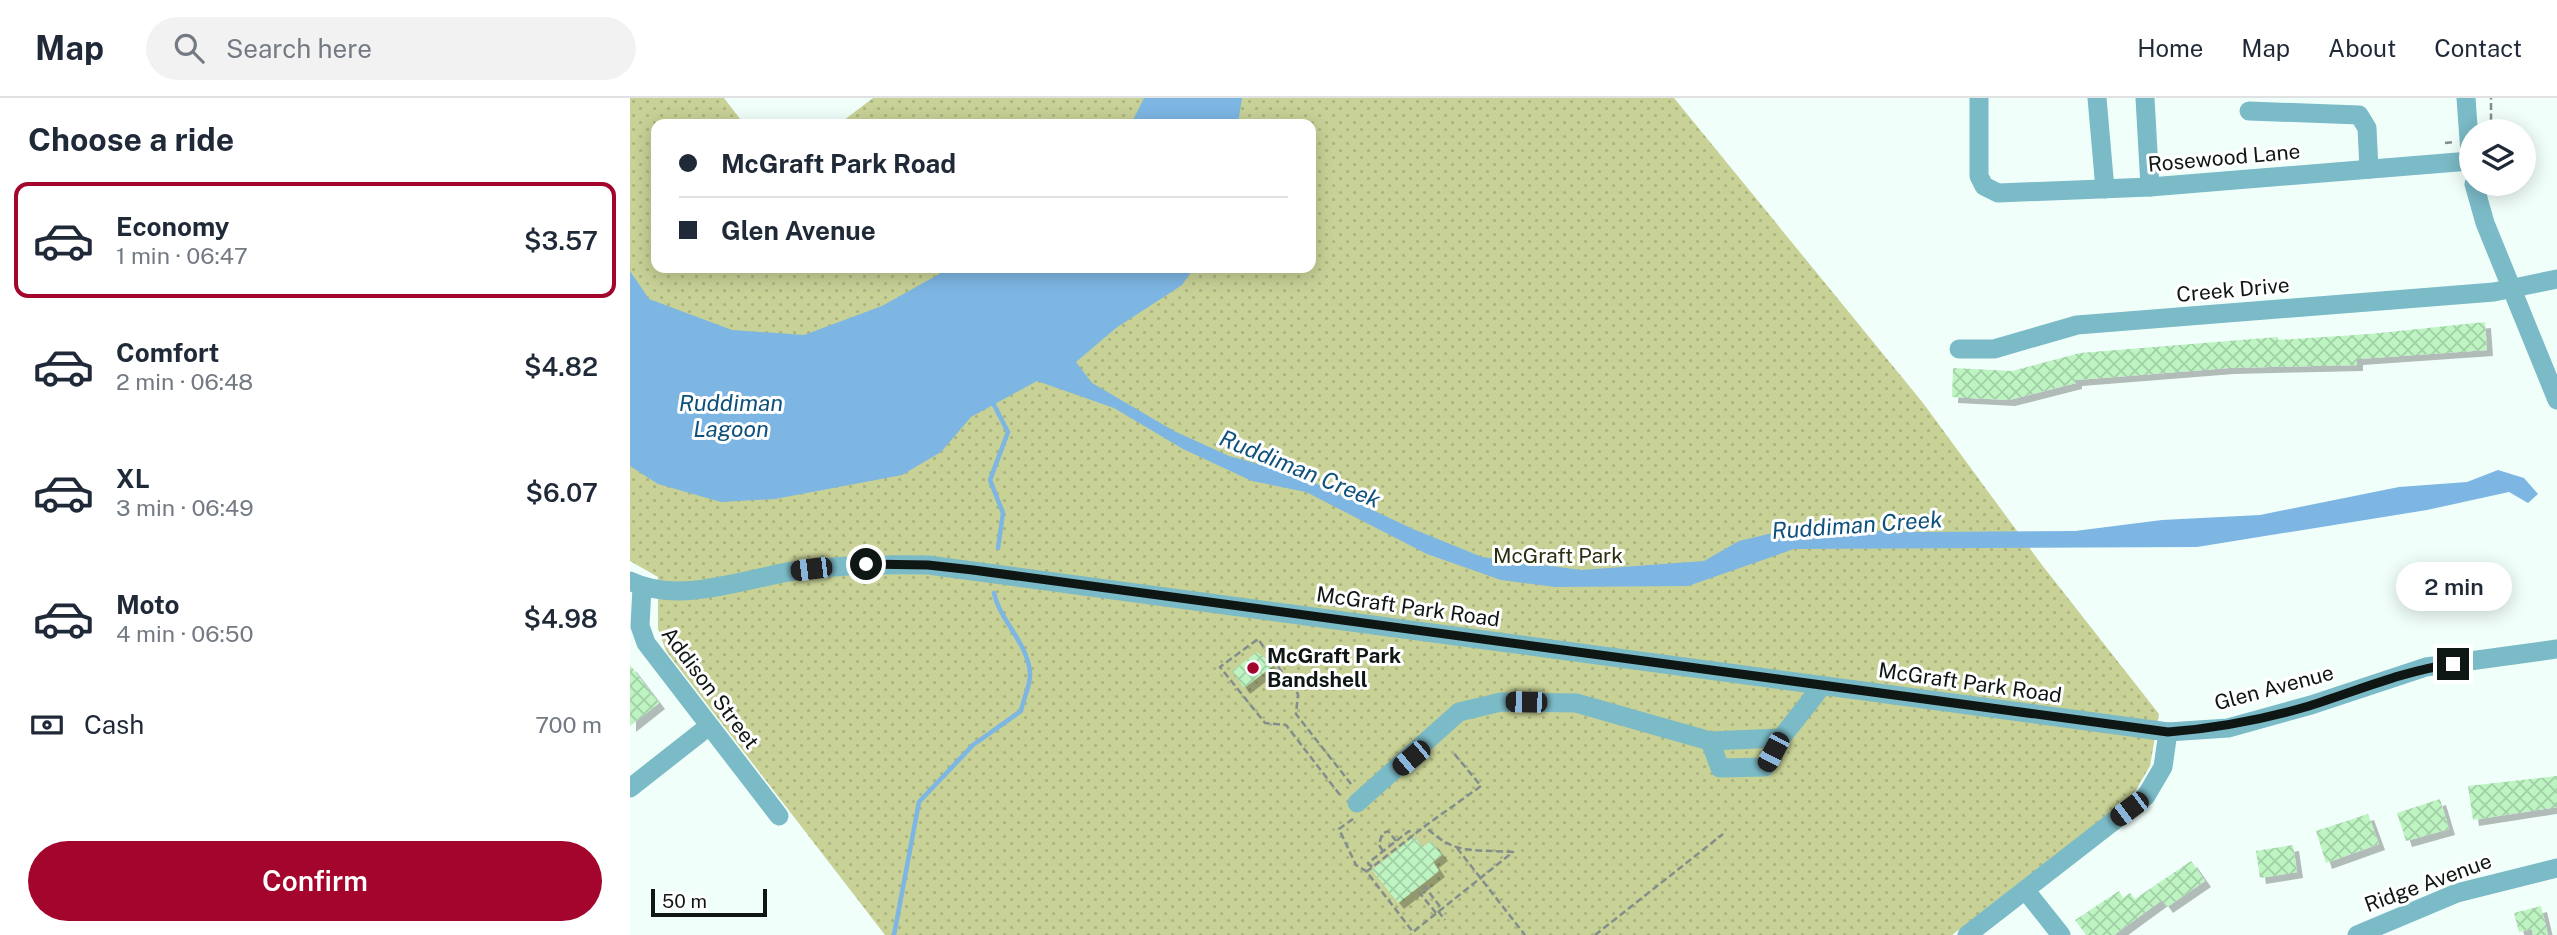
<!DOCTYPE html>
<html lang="en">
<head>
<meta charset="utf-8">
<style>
	body { margin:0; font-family:"Public Sans",sans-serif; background:#f2f2f3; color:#1f2937; height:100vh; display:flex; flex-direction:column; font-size:26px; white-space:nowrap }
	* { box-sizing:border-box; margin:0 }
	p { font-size:23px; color:#747a83 }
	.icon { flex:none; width:38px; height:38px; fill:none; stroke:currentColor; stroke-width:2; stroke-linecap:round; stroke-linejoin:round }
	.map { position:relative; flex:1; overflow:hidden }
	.sheet { display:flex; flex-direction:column; background:#fff; width:630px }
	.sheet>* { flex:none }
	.top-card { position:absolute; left:21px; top:21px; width:665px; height:154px; border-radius:14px; box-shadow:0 4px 18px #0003; display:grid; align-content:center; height:154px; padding:0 28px; background:#fff }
	.controls { position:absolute; left:1829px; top:21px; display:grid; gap:14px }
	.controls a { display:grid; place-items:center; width:77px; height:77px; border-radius:50%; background:#fff; box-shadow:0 4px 18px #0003; font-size:35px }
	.scale { position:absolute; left:21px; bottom:18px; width:116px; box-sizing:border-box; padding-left:7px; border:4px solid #0f1715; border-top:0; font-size:19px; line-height:24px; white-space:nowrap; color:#0f1715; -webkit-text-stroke:5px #fff; paint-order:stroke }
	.end { position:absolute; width:32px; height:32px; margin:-16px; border:9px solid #0f1715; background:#fff; box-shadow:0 0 0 4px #fff }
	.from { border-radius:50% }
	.bubble { position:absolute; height:49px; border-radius:24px; background:#fff; box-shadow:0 4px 18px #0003; font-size:23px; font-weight:600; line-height:49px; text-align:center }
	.car { position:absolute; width:21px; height:42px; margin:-21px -10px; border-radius:9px; box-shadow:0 0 5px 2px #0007; background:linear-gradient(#222 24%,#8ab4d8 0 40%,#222 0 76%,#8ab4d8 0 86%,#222 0) }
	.top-card b { display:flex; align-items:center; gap:24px; height:66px; font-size:26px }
	.top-card b+b { border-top:2px solid #e0e1e3 }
	.top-card i { width:18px; height:18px; background:#1f2937 }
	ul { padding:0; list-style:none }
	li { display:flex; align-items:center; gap:21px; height:116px; margin:0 14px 10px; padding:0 14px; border:4px solid transparent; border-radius:14px }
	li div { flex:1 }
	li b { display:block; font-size:26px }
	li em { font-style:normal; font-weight:600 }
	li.current { border-color:#a3052d }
	li>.icon { width:63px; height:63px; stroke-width:1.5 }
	h2 { padding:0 28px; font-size:32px; line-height:84px }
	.pay { display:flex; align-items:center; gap:18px; height:77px; padding:0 28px; font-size:26px }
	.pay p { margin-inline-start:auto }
	.button { display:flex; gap:14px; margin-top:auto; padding:14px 28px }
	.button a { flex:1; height:80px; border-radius:42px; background:#a3052d; color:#fff; font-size:28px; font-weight:600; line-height:80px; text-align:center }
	header { display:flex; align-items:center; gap:42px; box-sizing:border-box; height:98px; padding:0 35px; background:#fff; border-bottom:2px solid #e0e1e3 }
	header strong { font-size:33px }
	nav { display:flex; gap:38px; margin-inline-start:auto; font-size:24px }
	.search { width:490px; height:63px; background:#f2f2f3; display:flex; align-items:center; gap:18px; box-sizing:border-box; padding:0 24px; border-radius:38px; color:#747a83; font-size:26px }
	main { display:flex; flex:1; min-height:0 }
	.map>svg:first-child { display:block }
</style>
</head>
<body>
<header>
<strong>Map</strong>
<div class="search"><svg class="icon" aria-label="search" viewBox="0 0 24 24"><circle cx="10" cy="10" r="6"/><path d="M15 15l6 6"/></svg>Search here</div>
<nav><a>Home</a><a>Map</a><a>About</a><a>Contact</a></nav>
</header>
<main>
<section class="sheet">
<h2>Choose a ride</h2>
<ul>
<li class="current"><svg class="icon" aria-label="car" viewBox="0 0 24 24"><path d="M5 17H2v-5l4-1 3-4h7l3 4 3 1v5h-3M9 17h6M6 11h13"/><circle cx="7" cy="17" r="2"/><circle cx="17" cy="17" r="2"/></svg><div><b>Economy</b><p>1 min · 06:47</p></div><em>$3.57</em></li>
<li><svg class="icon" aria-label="car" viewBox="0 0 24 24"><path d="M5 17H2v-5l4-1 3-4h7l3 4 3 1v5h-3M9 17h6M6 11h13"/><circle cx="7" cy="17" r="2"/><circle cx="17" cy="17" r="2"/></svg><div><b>Comfort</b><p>2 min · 06:48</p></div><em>$4.82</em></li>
<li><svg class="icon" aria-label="car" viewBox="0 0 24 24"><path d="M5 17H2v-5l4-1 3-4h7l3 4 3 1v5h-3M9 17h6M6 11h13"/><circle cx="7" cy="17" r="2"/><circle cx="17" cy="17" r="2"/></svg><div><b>XL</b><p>3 min · 06:49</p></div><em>$6.07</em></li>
<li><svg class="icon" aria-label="car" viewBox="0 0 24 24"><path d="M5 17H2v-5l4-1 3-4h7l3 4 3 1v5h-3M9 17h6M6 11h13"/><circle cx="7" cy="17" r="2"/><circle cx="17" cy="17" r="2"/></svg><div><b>Moto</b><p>4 min · 06:50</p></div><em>$4.98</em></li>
</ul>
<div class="pay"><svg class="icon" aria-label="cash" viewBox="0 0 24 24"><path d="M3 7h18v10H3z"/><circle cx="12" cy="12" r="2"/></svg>Cash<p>700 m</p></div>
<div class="button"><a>Confirm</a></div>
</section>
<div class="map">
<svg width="1927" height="837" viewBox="0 0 1927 837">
	<defs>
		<pattern id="park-dots" width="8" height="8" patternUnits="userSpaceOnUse" patternTransform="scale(1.75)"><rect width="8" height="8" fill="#c8d196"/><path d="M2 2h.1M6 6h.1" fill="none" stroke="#abb380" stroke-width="1.8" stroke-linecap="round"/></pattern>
		<pattern id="building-cross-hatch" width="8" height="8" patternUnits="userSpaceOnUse" patternTransform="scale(1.75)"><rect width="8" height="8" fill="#bdf4c2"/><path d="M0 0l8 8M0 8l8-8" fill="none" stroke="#a1d0a6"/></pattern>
		<filter id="shadow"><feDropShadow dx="6" dy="6" stdDeviation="0" flood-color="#0004"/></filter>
	</defs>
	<rect width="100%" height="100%" fill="#f1fffb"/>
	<path fill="url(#park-dots)" d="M0,0h94l20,26h-88v144h655v-144h-472l34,-26h801l249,305 119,162 117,149 -9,52 -17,29 -181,140h-1067l-219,-284 -8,-22v-52l-28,-16z"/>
	<g fill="#7db6e3">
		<path d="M514,0h98l-4,26h-107z"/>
		<path d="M320,170h244l-12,17 -66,43 -40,34 16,21 82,48 55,25 69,19 115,54 69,28 99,13 123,-9 35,-20 54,-13 130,4 152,-1 87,-11 98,-5 139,-28 68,-5 31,-12 26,8 14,16 -10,9 -19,-11 -82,18 -230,37 -403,2 -106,37 -133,1 -54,-7 -74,-26 -121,-62 -54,-11 -69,-32 -69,-41 -77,-27 -66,36 -30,35 -39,23 -127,24 -54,3 -63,-18 -28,-18v-195l19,28 83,31 72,5 78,-29z"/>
	</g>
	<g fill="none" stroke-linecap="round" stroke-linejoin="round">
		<g stroke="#7db6e3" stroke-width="4.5">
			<path d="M362,303l16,31 -18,48 13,33 -5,35"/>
			<path d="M264,837l25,-133 54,-57 48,-34c2,-11 10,-27 9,-38 -2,-30 -30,-52 -36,-80"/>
		</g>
	</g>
	<g fill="url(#building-cross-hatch)" filter="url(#shadow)">
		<path d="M1855,224l2,28 -130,9v6l-129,3 -152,12v3l-67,17 -57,-3 1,-29 59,3 68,-18 198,-16v3l92,-6z"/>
		<path d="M627,554l17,13 -30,23 -12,-17z"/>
		<path d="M0,567l29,38 -29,23z"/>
		<path d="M1927,678v31l-84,13 -5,-34z"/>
		<path d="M1810,701l9,30 -43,12 -9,-28z"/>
		<path d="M1738,716l11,30 -53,19 -10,-32z"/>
		<path d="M784,739l9,10 8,-6 11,14 -9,7 6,9 -41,32 -26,-33z"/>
		<path d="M1663,747l4,27 -37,6 -4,-27z"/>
		<path d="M1561,763l14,20 -38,26 -5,-7 -48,35h-28l-11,-15 44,-29 4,7 7,-5 5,6z"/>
		<path d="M1911,808l7,29h-15l-1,-6 -13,3 -5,-19z"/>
	</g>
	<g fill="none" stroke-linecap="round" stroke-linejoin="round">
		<g stroke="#828e8b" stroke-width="2.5" stroke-dasharray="7 3.5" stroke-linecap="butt">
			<path d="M1861,33v-33"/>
			<path d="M1815,45l9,-1"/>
			<path d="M710,697l-54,-70 -21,-2 -45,-56 38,-28 40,55 -2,20 55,70"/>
			<path d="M723,721l-14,10 17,36 10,6 47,61 100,-80c-39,-3 -59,4 -88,-26l56,-40 -29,-35"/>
			<path d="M827,750l68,87"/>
			<path d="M753,753l-4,-6 3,-11 6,-3 8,10"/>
			<path d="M742,769l-4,-4 41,-32 5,4"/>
			<path d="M736,774l59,-46"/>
			<path d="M808,813l7,9"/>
			<path d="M806,815l-17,-21 6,-5 17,22"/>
			<path d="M965,837l128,-101"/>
		</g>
		<g stroke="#7bbac7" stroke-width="19">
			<path d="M1349,0v78l5,10 14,7 152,-6 320,-26"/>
			<path d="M1467,0l8,91"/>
			<path d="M1515,0l5,89"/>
			<path d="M1836,0l5,69"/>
			<path d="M1619,13l110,4 8,13 2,41"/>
			<path d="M1844,86l11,39 72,177"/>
			<path d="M1329,251h35l83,-24 417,-33 63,-13"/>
			<path d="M0,483c50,24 113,-2 164,-10 45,-6 89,-7 134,-6l1240,167 60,-4 83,-23 115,-38 131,-18"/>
			<path d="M12,489l-2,39 6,17 133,173"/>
			<path d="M1080,643l10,27 45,-1 16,-29"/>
			<path d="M0,690l79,-62"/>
			<path d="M727,705l102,-91 42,-10 75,1 134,38 71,-3 41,-52"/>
			<path d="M1396,793l35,44"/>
			<path d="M1337,837l179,-139 17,-29 5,-35"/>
			<path d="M1727,837l100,-42 100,-25"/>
		</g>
	</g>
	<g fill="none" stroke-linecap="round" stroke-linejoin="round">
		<path stroke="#0f1715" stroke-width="9" d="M236,466l62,1 45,5 1195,162c50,-4 93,-12 141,-26 48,-15 93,-35 144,-42"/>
	</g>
	<circle fill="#a3052d" stroke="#fff" stroke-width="2.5" cx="623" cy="570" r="7"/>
	<g text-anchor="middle" stroke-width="6" stroke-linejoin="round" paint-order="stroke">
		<g font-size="21" fill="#0f1715" stroke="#fff">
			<text transform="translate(1594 60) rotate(-5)" y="7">Rosewood Lane</text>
			<text transform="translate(1603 192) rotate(-5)" y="7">Creek Drive</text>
			<text transform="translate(778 509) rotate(8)" y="7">McGraft Park Road</text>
			<text transform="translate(1340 585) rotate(8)" y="7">McGraft Park Road</text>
			<text transform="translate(80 590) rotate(53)" y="7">Addison Street</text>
			<text transform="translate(1644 590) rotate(-15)" y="7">Glen Avenue</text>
			<text transform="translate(1798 785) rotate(-20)" y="7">Ridge Avenue</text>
		</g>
		<g font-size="21" fill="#2a2e10" stroke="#fff">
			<text x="928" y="465">McGraft Park</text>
		</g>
		<g font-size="21" font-weight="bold" fill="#0f1715" stroke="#fff" text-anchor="start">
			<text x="637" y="565">McGraft Park<tspan x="637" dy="24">Bandshell</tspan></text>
		</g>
		<g font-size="23" font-style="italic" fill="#0e517c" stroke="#fff">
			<text x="101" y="313">Ruddiman<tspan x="101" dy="26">Lagoon</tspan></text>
			<text transform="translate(670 371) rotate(22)" y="8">Ruddiman Creek</text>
			<text transform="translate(1227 427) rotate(-4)" y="8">Ruddiman Creek</text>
		</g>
	</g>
</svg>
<div class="controls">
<a><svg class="icon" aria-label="layers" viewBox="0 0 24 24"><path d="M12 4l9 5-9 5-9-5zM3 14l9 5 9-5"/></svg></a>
</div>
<div class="scale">50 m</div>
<i class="end from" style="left:236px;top:466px"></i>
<i class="end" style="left:1823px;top:566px"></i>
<div class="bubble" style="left:1766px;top:464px;width:116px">2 min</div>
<i class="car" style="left:181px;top:471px;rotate:263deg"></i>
<i class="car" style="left:896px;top:604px;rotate:271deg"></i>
<i class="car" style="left:1143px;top:654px;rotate:208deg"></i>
<i class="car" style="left:781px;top:660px;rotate:230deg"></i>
<i class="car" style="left:1499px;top:711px;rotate:233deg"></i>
<div class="top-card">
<b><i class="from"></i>McGraft Park Road</b>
<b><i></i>Glen Avenue</b>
</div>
</div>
</main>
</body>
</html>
